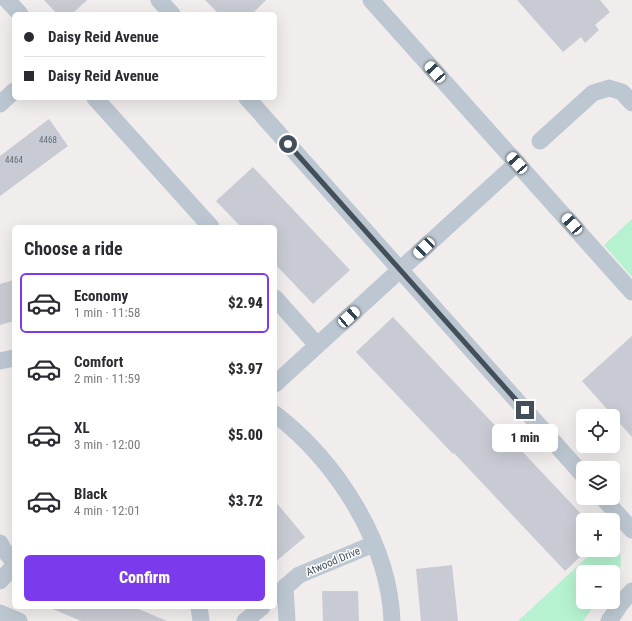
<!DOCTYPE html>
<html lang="en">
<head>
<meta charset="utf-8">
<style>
	body { margin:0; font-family:"Roboto Condensed",sans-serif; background:#f7f7f7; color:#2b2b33; height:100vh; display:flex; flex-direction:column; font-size:15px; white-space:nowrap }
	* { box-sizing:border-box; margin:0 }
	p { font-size:13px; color:#7c7c81 }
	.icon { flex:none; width:22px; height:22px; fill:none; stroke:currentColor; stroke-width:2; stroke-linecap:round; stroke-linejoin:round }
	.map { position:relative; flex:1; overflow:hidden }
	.details { position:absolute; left:12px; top:225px; width:265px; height:384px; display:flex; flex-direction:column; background:#fff; border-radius:6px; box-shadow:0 4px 16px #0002 }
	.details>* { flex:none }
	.top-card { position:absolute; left:12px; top:12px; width:265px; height:88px; border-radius:6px; box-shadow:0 4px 16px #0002; display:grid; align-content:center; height:88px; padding:0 12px; background:#fff }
	.tools { position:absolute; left:576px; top:409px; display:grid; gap:8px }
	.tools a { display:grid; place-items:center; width:44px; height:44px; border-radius:6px; background:#fff; box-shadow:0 4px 16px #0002; font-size:20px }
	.end { position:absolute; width:18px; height:18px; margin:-9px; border:5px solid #444f5c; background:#fff; box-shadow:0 0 0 2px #fff }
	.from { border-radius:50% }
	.bubble { position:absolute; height:28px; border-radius:6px; background:#fff; box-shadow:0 4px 16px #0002; font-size:13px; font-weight:800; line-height:28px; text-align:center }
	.car { position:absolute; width:12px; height:24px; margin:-12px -6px; border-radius:5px; box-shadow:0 0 3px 1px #0007; background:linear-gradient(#fff 24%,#345 0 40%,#fff 0 76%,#345 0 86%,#fff 0) }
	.top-card b { display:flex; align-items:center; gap:14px; height:38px; font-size:15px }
	.top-card b+b { border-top:1px solid #e1e1e2 }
	.top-card i { width:10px; height:10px; background:#2b2b33 }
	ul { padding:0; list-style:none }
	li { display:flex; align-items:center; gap:12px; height:60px; margin:0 8px 6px; padding:0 4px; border:2px solid transparent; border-radius:6px }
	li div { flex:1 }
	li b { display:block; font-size:15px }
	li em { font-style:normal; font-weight:800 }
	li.on { border-color:#7c3aed }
	li>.icon { width:36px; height:36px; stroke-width:1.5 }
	h2 { padding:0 12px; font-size:18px; line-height:48px }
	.primary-button { display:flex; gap:8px; margin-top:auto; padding:8px 12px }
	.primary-button a { flex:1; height:46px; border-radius:6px; background:#7c3aed; color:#fff; font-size:16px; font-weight:800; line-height:46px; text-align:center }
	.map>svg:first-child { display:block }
</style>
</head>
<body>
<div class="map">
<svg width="632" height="621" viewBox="0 0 632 621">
	<rect width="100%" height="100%" fill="#f0edec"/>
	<g fill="#b6f2d0">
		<path d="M632,219v58l-28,-32z"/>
		<path d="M613,546h5c5,15 4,22 -5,34v-8h-30v30h14l-14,19h-65l77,-71h18z"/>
	</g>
	<g fill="#c8cbd3">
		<path d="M44,0h43l-15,14h-15z"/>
		<path d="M205,0h61l-14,14h-33z"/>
		<path d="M517,0h83l10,12 -15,13 4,5 -14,13 -4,-6 -18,15z"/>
		<path d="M49,119l19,27 -68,50v-40z"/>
		<path d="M253,167l97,103 -37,34 -38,-40v-37h-34l-25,-26z"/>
		<path d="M14,280v41l-14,4v-41z"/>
		<path d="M393,317l111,118 1,-2 78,83v38l-18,17 -111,-118 -1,1 -97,-102z"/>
		<path d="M632,336v101l-50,-56z"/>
		<path d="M275,501l30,36 -30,25z"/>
		<path d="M452,565l6,56h-37l-5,-52z"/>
		<path d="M322,591h36l1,30h-36z"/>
		<path d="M48,607h86l33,14h-86z"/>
	</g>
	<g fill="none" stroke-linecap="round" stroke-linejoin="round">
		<g stroke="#bcc7d1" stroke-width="17">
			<path d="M7,0l13,14"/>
			<path d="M159,0l13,14"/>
			<path d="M371,0l261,292"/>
			<path d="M95,98l116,129"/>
			<path d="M247,98l336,377"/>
			<path d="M0,104l14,-13"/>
			<path d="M540,141l53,-48 16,-5 13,4 10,11"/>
			<path d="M275,298l42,47"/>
			<path d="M0,361l14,-3"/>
			<path d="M275,384l242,-221"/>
			<path d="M275,414c61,47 114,128 117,207"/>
			<path d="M603,498l29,32"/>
			<path d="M0,543l3,6 11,13"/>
			<path d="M0,581l14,-15"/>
			<path d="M285,587l2,34"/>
			<path d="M275,596l24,-21 75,-31"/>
			<path d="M199,607l2,14"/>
			<path d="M0,613l19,8"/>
			<path d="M245,621l17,-14"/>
			<path d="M609,621l13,-19 10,-11"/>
		</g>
	</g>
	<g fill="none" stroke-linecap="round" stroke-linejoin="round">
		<path stroke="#444f5c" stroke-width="5" d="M288,144l237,266"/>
	</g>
	<g text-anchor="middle" stroke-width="3" stroke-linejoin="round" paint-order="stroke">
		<g font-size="9" fill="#656e7a">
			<text x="48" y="143">4468</text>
			<text x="14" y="163">4464</text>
		</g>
		<g font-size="11" fill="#444f5c" stroke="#fff">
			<text transform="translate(333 561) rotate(-23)" y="4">Atwood Drive</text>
		</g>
	</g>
</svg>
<div class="tools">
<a><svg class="icon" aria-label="locate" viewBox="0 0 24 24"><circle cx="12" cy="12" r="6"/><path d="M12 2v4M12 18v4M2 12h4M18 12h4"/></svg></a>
<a><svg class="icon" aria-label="layers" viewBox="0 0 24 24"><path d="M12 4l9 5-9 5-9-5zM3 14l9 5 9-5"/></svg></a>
<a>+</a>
<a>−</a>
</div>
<i class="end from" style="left:288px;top:144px"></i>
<i class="end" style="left:525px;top:410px"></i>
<div class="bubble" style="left:492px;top:424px;width:66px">1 min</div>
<i class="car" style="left:435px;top:72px;rotate:318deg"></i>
<i class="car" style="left:517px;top:163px;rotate:318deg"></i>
<i class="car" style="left:572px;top:224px;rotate:318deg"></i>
<i class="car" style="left:424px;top:248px;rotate:226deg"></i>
<i class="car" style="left:349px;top:317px;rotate:48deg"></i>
<div class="top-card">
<b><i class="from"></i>Daisy Reid Avenue</b>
<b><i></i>Daisy Reid Avenue</b>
</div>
<section class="details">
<h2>Choose a ride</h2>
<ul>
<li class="on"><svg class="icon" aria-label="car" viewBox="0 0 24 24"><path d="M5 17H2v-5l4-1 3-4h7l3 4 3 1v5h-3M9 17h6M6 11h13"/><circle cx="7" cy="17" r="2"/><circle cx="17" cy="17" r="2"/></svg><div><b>Economy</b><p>1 min · 11:58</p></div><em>$2.94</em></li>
<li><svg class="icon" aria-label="car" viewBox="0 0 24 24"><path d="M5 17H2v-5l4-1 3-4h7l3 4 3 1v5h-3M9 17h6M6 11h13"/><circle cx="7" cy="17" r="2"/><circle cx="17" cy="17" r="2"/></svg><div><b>Comfort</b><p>2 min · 11:59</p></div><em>$3.97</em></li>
<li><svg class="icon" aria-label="car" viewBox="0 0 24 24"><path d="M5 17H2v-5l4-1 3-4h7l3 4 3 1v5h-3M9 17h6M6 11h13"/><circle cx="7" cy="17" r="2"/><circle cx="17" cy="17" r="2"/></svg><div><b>XL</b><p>3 min · 12:00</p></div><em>$5.00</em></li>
<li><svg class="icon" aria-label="car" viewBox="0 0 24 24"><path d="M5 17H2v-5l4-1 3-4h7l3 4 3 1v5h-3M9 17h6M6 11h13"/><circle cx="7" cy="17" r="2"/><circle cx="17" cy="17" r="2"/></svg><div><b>Black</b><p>4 min · 12:01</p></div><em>$3.72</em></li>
</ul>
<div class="primary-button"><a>Confirm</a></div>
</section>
</div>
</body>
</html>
